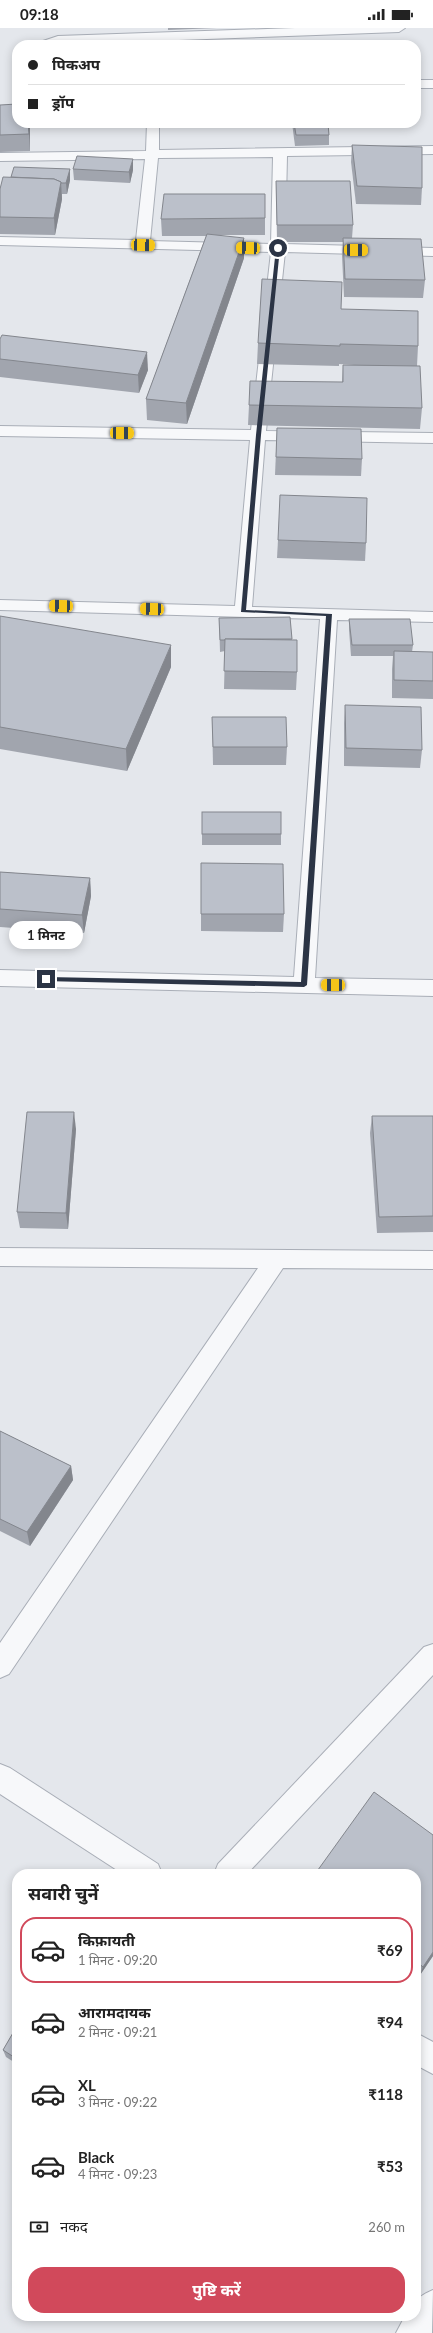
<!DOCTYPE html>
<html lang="hi">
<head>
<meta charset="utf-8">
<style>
	body { margin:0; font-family:Lato,"Noto Sans Devanagari",sans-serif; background:#f2f2f2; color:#222; height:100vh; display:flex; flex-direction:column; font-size:15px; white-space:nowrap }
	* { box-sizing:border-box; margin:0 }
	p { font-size:13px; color:#767676 }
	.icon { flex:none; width:22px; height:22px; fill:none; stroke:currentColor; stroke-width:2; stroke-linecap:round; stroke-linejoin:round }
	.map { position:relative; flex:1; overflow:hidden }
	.drawer { position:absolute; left:12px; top:1841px; width:409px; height:452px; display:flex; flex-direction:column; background:#fff; border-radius:16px; box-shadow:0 2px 10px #0003 }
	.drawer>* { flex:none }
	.hud { position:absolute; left:12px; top:12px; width:409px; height:88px; border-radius:16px; box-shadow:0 2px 10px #0003; display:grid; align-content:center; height:88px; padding:0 16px; background:#fff }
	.end { position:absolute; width:18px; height:18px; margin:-9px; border:5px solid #2b3445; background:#fff; box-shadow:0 0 0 2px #fff }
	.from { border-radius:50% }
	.bubble { position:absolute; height:28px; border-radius:14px; background:#fff; box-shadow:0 2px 10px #0003; font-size:13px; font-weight:700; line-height:28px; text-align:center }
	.car { position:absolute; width:12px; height:24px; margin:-12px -6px; border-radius:5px; box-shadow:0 0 3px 1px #0007; background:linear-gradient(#f5c518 24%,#345 0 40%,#f5c518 0 76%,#345 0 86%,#f5c518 0) }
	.hud b { display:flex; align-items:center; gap:14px; height:38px; font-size:15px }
	.hud b+b { border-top:1px solid #e0e0e0 }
	.hud i { width:10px; height:10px; background:#222 }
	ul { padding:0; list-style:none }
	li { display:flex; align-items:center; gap:12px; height:66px; margin:0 8px 6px; padding:0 8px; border:2px solid transparent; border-radius:16px }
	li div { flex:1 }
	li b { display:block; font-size:15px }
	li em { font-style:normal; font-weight:700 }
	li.selected { border-color:#d1495b }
	li>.icon { width:36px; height:36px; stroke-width:1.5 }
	h2 { padding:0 16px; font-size:18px; line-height:48px }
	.pay { display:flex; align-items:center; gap:10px; height:44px; padding:0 16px; font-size:15px }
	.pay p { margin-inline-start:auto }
	.action { display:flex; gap:8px; margin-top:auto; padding:8px 16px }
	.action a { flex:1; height:46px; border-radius:16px; background:#d1495b; color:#fff; font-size:16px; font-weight:700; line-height:46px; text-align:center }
	.status { display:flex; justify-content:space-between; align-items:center; height:28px; padding:0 20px; background:#fff; direction:ltr }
	.status svg { height:11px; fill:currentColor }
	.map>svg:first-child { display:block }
</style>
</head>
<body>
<div class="status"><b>09:18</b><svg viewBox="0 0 49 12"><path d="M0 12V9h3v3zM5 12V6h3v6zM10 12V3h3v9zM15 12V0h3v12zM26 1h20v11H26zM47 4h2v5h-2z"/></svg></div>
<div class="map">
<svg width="433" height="2305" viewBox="0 0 433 2305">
	<rect width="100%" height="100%" fill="#e4e7ec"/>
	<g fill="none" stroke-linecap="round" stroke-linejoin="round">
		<defs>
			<g id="street">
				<path d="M295,0h110l-6,4 -361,13 2,-3 18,-6z"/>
				<rect x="416" y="52" width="17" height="8"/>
				<path d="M147,95h12v27l274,-4v8l-146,2 -2,88 148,4v8l-148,-4 -19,179 167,2v10l-168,-3 -13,167 181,5v10l-96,-2 -22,358 118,2v16l-433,-10v-16l294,7 26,-358 -320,-9v-10l235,6 15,-166 -250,-4v-10l251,4 20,-178 -271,-7v-8l136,3 9,-81 -145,2v-8l146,-2zM273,129l-2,87 -121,-3 8,-83z"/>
				<path d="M0,1220l433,3v18l-150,-1 -274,406 -9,4v-35l258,-375 -258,-2z"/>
				<path d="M433,1616v31l-186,199h-33l4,-10 206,-217z"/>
				<path d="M0,1736l10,4 148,96 4,10h-39l-123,-80z"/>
				<path d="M416,2005l17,9v32l-17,-9z"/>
				<path d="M433,2262l-1,43h-36l9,-17h11c0,-17 1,-19 17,-26z"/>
			</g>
		</defs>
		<use href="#street" stroke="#a9aeb7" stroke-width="2"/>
		<use href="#street" fill="#f7f8fa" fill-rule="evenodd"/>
	</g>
	<g fill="#a1a5ae">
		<path d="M168,0h49l-49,2z"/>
		<path d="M0,77l17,18h13v28l-30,1z"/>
		<path d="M292,95h36l1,12v10l-34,1z"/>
		<path d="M352,117l70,43 -1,17 -65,-1 -5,-42z"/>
		<path d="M70,141v11l-3,14h-5v5l-7,36 -55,-1v-45z"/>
		<path d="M73,141l60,1 -3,13 -56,-3z"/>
		<path d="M276,153l77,44 -1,13 73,42 -2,18 -79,-1 -2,-41 1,-14h-66z"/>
		<path d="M265,190v17h-44l23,23 -57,166 -40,-4 -1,-21 60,-163h-44l-1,-17z"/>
		<path d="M341,281l77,37 -1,20 5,42 -2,21 -172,-4 1,-20 93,-23 1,-17h11l-15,-1v2l-82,-2 1,-21z"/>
		<path d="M0,311l148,31 -9,23 -139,-16z"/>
		<path d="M277,400l85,31 -1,17 -86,-1z"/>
		<path d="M278,512l88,3 -1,18 -88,-3z"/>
		<path d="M0,588l171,51 -44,104 -127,-22z"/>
		<path d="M290,589l2,23 5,32 -1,18 -72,-1 1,-38 -5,1 -1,-34z"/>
		<path d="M349,591l64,26 -1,7h21v47l-41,-1v-29l1,-13h-42l-2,-26z"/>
		<path d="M345,677l77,45 -2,18 -76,-2v-43z"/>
		<path d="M212,689l75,30 -1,18h-73z"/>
		<path d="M202,784l79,22v11h-79z"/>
		<path d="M201,835l83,51 -1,18 -82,-1z"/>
		<path d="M0,844l90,6 1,18 -7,37 -84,-6z"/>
		<path d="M372,1088l61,4v112l-56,1 -7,-100z"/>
		<path d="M76,1101l-8,100 -48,-1 -3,-16z"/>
		<path d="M0,1403l71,35 2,14 -43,66 -30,-15z"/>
		<path d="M416,1846l17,82 -13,19 -4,-3z"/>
		<path d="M17,1998v38l-11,-7 -3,-7z"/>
	</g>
	<g fill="#83868d">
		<path d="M28,95h2v28l-1,-17z"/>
		<path d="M133,131v11l-3,13 -1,-11z"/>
		<path d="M70,141v11l-3,14 -1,-11z"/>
		<path d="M61,154l1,17 -7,36 -1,-17z"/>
		<path d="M244,210v20l-57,166 -1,-21z"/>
		<path d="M147,324l1,18 -9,23 -1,-18z"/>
		<path d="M171,617v22l-44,104 -1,-22z"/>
		<path d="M90,850l1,18 -7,37 -2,-18z"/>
		<path d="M74,1084l2,17 -8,100 -2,-16z"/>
		<path d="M71,1438l2,14 -43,66 -3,-14z"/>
		<path d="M433,1924v4l-13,19 3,-8z"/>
	</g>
	<g fill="#bbc0ca" stroke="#83868d">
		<path d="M17,76v19h11l1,11 -29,1v-30z"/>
		<path d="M294,95h34l1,12h-33z"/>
		<path d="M352,117l70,2v41l-65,-2z"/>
		<path d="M77,128l56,3 -4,13 -56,-3z"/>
		<path d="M14,139l56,2 -4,14h-5v-1l-7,-3 -43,-2z"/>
		<path d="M3,149l51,2 7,3 -7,36 -54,-1v-28z"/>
		<path d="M276,153h74l3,44h-76z"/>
		<path d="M164,166h101v24l-104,1z"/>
		<path d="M207,206l37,4 -58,165 -40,-4z"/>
		<path d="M343,210l78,1 4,41 -80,-1z"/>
		<path d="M262,251l80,3 -1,27 77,2v35l-78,-2v2l-82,-3z"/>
		<path d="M2,307l145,17 -9,23 -138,-16v-20z"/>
		<path d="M343,337l77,1 2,42 -173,-3 1,-24 93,1z"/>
		<path d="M277,400l84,1 1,30 -86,-2z"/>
		<path d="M280,467l87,3 -1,45 -88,-3z"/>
		<path d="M0,588l171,29 -45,104 -126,-22z"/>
		<path d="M290,589l2,22h-67v1h-5l-1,-22z"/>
		<path d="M349,591h61l3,26h-61z"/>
		<path d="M225,611l72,1v32l-73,-1z"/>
		<path d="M394,623l39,1v29l-39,-1z"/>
		<path d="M345,677l76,2 1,43 -76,-2z"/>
		<path d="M212,689h74l1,30h-74z"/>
		<rect x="202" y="784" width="79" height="22"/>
		<path d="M201,835l82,1 1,50h-83z"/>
		<path d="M0,844l90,6 -8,37 -82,-6z"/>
		<path d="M27,1084h47l-8,101 -49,-1z"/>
		<path d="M372,1088h61v100l-54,1z"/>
		<path d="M0,1403l71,35 -44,66 -27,-13z"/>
		<path d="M374,1764l59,43v117l-10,15 -7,-6v-87h-101z"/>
		<path d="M17,1998v33l-14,-9z"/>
	</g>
	<path fill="#2b3445" d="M278,219l2,1 -19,187 -15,175 86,4 -25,371 -3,2 -261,-6 3,-4 255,5 25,-366 -85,-4 15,-177 20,-187z"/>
</svg>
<i class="end from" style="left:278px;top:220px"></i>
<i class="end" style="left:46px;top:951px"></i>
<div class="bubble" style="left:9px;top:893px;width:74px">1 मिनट</div>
<i class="car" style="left:143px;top:217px;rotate:92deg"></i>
<i class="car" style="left:248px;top:220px;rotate:272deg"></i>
<i class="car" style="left:356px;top:222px;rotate:91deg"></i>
<i class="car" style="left:122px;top:405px;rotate:91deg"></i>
<i class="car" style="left:61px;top:578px;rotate:272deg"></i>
<i class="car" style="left:152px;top:581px;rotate:272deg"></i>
<i class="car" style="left:333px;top:957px;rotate:271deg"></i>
<div class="hud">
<b><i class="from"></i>पिकअप</b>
<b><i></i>ड्रॉप</b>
</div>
<section class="drawer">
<h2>सवारी चुनें</h2>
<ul>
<li class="selected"><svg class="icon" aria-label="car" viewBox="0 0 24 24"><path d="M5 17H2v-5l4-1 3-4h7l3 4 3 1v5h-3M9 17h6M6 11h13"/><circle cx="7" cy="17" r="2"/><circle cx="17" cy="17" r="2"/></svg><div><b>किफ़ायती</b><p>1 मिनट · 09:20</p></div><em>₹69</em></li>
<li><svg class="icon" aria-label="car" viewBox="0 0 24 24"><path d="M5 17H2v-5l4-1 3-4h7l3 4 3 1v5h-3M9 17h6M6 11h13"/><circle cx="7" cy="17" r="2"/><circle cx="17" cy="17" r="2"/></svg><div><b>आरामदायक</b><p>2 मिनट · 09:21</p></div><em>₹94</em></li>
<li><svg class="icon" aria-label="car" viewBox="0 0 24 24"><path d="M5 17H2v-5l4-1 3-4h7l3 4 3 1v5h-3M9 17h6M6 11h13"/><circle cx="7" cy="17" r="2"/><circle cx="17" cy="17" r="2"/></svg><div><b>XL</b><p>3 मिनट · 09:22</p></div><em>₹118</em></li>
<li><svg class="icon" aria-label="car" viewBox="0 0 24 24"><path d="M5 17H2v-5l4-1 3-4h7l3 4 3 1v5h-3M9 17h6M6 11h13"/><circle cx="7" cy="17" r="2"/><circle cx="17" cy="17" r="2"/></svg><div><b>Black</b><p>4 मिनट · 09:23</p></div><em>₹53</em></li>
</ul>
<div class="pay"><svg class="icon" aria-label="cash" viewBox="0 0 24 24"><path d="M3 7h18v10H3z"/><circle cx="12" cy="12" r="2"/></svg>नकद<p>260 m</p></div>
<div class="action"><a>पुष्टि करें</a></div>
</section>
</div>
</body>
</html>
